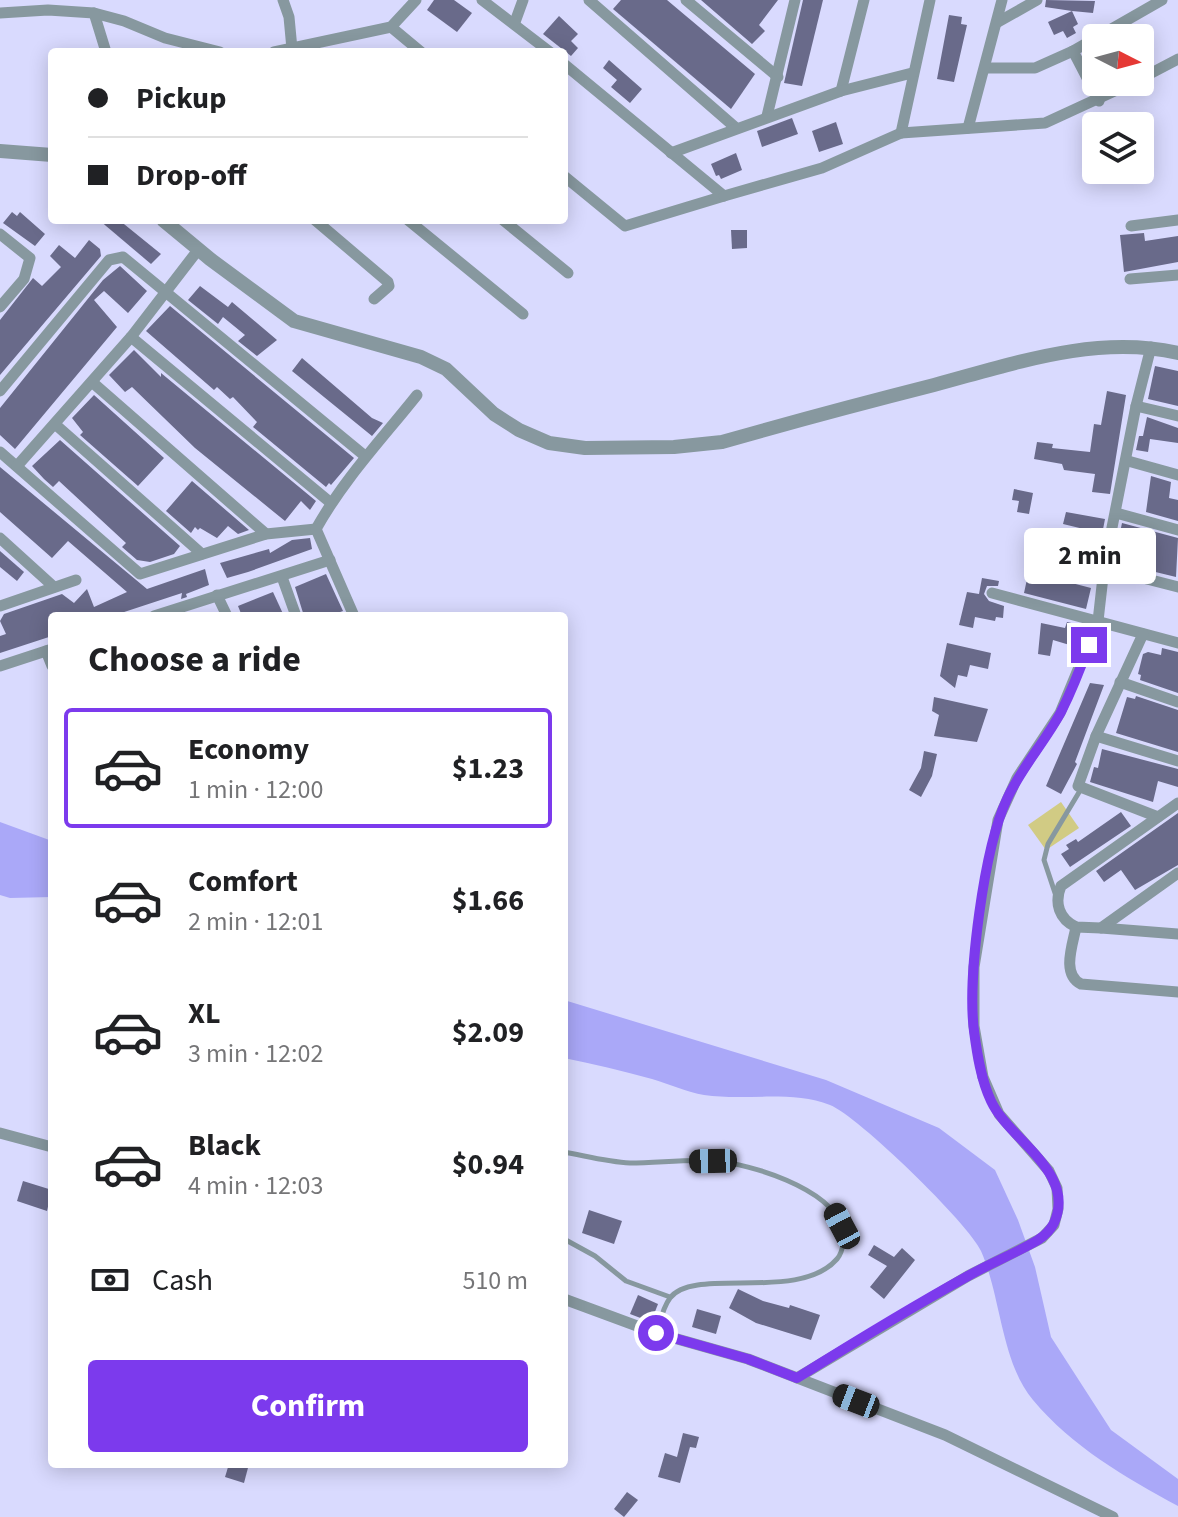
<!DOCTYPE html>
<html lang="en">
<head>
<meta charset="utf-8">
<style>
	body { margin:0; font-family:"Source Sans 3",sans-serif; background:#f2f2f2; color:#202124; height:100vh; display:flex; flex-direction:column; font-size:30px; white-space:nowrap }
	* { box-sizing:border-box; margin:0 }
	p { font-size:26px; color:#757577 }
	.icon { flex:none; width:44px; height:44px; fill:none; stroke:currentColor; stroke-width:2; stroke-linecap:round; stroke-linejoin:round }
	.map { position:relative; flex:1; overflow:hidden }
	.panel { position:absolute; left:48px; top:612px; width:520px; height:856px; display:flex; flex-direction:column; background:#fff; border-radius:8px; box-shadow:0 4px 20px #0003 }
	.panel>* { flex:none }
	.hud { position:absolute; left:48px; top:48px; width:520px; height:176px; border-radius:8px; box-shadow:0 4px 20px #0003; display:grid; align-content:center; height:176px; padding:0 40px; background:#fff }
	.needle { width:52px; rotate:96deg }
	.controls { position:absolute; left:1082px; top:24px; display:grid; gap:16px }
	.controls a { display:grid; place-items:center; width:72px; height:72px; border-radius:8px; background:#fff; box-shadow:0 4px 20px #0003; font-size:40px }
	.end { position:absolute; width:36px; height:36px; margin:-18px; border:10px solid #7c3aed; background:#fff; box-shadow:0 0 0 4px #fff }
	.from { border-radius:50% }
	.bubble { position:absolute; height:56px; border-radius:8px; background:#fff; box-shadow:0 4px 20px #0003; font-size:26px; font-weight:700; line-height:56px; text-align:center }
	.car { position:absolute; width:24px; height:48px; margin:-24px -12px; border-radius:10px; box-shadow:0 0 6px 2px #0007; background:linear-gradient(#222 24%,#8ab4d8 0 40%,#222 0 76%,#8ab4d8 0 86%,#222 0) }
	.hud b { display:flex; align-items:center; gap:28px; height:76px; font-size:30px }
	.hud b+b { border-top:2px solid #e0e0e0 }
	.hud i { width:20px; height:20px; background:#202124 }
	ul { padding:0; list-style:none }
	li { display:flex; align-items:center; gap:24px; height:120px; margin:0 16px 12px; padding:0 24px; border:4px solid transparent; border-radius:8px }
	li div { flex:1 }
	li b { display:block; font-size:30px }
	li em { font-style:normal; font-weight:700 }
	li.current { border-color:#7c3aed }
	li>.icon { width:72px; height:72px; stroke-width:1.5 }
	h2 { padding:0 40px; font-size:36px; line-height:96px }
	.pay { display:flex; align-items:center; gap:20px; height:88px; padding:0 40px; font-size:30px }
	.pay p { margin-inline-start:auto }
	.button { display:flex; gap:16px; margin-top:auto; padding:16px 40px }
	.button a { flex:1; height:92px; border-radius:8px; background:#7c3aed; color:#fff; font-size:32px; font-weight:700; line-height:92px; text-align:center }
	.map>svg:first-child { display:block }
</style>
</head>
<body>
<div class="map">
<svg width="1178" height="1517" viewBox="0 0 1178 1517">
	<rect width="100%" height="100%" fill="#d9dafe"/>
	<path fill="#d1cb84" d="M1061,802l18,26 -33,22 -18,-25z"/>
	<g fill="#aaa8f8">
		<path d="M0,822l52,19v56l-42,1 -10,-3z"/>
		<path d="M564,1000l262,80 113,48 56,42 23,50 17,47 16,70 60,93 67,49v27c-52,-28 -107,-60 -145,-106 -32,-38 -32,-104 -52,-149 -12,-27 -123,-135 -151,-146 -39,-15 -85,-4 -126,-10 -17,-3 -35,-11 -52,-16 -29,-8 -58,-15 -88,-21z"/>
	</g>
	<g fill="#696a8a">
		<path d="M434,0h20l18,13 -15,19 -30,-22z"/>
		<path d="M621,0h46l88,74 -24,35 -118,-100z"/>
		<path d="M701,0h77l-19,25 6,6 -13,13z"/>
		<path d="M803,0h20l-21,86 -18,-3z"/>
		<path d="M1046,0l49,1 -2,12 -21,-2 6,13 -5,3 3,6 -9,5 -4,-7 -9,4 -6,-13 24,-11 -27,-4z"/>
		<path d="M949,15l13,2 -1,7 6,1 -13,57 -17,-3z"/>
		<path d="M559,16l19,18 -7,7 7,7 -7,8 -28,-22z"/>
		<path d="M609,60l33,29 -12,14 -19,-16 6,-7 -14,-12z"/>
		<path d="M792,118l6,16 -36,13 -5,-16z"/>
		<path d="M836,122l7,22 -24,8 -7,-21z"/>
		<path d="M736,153l6,17 -21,9 -2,-4 -3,1 -5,-12z"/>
		<path d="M12,212l5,4 3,-4 25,22 -10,12 -32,-23z"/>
		<path d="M99,220h20l42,34 -10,10z"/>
		<path d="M731,230h16v18l-15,1z"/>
		<path d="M1144,233l1,8 33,-5v26l-54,10 -4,-37z"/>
		<path d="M89,240l11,9 1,7 -101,119v-55l33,-42 9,8 19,-19 -11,-11 9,-11 16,13z"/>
		<path d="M120,266l27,25 -19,22 -24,-22 -10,9 23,27 -102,122 -15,-14v-27l103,-128z"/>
		<path d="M200,286l28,21 4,-5 45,38 -20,16 -19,-15 7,-6 -22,-18 -5,7 -30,-24z"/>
		<path d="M170,306l184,152 -23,27 -2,-2 -3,4 -73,-60 4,-5 -24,-25 -3,2 -13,-12 -3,3 -68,-59z"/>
		<path d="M134,350l27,27v-4l155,128 -6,9 -9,-9 -16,20 -90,-73 -63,-61 -7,5 -16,-17z"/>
		<path d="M302,358l70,60 11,5 -11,13 -80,-65z"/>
		<path d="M1155,366l23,5v35l-30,-7z"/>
		<path d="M1107,391l19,4 -16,99 -18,-2 3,-18 -31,-4 -2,-6 -28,-5 3,-17 16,2 -1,4 38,4 4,-28 7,1z"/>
		<path d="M94,395l70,63 -26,28 -58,-51 3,-3 -11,-14z"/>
		<path d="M1147,417l31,11v15l-28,-4 -2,13 -12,-2 3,-14h4z"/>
		<path d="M60,440l120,106 -6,8 -24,8 -13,-2 -15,-13 4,-4 -67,-62 -6,6 -9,-8 -12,-13z"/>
		<path d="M0,467l147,122 58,-20 4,16 -23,9 1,3 -6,2 1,-6 -70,23h-60v20l-52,17v-17l6,-2 -6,-13 4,-7 58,-20 12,9 13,-14 7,18 33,-15 -59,-51 -16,17 -52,-46z"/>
		<path d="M1151,476l20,6 -2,16 9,2v21l-32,-9z"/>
		<path d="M192,481l57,49 -11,4 -10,-8 -11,12 -17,-10 -2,2 -3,-3 -4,6 -25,-22z"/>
		<path d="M1014,489l19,4 -4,21 -12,-2 2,-11 -7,-1z"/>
		<path d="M1066,512l39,7 -7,36 -10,-2 4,-22 -29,-7z"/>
		<path d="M1122,523l56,15 -2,39 -41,-10 3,-14 -21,-6z"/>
		<path d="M310,538l2,11 -64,23 -21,6 -7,-15 49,-14 1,4 22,-13z"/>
		<path d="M0,551l24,21 -7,9 -17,-14z"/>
		<path d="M1055,557l15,4 -6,20 27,7 -5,21 -62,-16 5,-23 21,5z"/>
		<path d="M326,574l17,37 -14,5h-25l-9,-29z"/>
		<path d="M982,578l17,3 -1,5h-11l-3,8 5,7 15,5 -1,12 -7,-1 -1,4 -20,-4 -2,11 -14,-3 8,-33 12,2z"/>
		<path d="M273,592l11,24h-42l-4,-10z"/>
		<path d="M1067,622l13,3 -7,21 -20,-6 -3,16 -12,-2 3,-31 24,5z"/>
		<path d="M947,643l44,10 -3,16 -18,-4 -3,12 -9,-2 -3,13 -15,-12z"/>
		<path d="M1162,648l16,4v41l-38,-13 1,-5 -3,-1 5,-20 5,-2 13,3z"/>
		<path d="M1090,683l14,2 -29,77 2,2 -16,30 -15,-8z"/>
		<path d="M1136,696l42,14v42l-62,-19 11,-36 8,2z"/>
		<path d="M934,697l54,12 -11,33 -43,-6 5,-21 -7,-4z"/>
		<path d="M1102,749l76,20v18l-20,-6 -5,21 -63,-20 4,-15 4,1z"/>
		<path d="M924,751l13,3 -5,22 -11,21 -12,-7 12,-22z"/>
		<path d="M1121,812l10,14 -61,41 -9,-13 8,-5 -3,-4 10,-6 2,3z"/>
		<path d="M1178,813v52l-43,25 -14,-20 -17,12 -8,-11z"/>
		<path d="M23,1181l29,9 -5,21 -30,-10z"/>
		<path d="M589,1210l33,11 -8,23 -32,-11z"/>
		<path d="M874,1245l20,12 8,-9 13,12 -31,39 -14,-12 17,-21 -19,-11z"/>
		<path d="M738,1289l25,12 26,7 1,-3 30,10 -9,25 -55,-17 -27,-15z"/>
		<path d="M638,1295l20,9 -7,18 -21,-8z"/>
		<path d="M697,1309l24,7 -5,18 -24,-7z"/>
		<path d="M683,1433l16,4 -3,11 -6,-1 -10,36 -22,-6 7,-24 12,4z"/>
		<path d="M229,1464h20l-5,19 -19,-6z"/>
		<path d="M627,1492l11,8 -14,17 -10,-8z"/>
	</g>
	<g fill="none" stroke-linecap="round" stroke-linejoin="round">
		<g stroke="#87989f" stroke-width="5">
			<path d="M1056,896l-12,-36 4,-16 33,-55"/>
			<path d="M564,1152c22,4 44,10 66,11 28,0 57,-4 85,-2 36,3 113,27 126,64 4,9 3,26 -4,34 -38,44 -143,7 -167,39 -7,9 -10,23 -13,34"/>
			<path d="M564,1239l31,17 31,25 44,16"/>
		</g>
		<g stroke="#87989f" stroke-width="11">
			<path d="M283,0l6,17 3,32 4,3"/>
			<path d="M482,0l68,52"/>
			<path d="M589,0l147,128"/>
			<path d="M686,0l92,77"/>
			<path d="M0,13l48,-3 46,3 30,8 41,17 55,14"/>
			<path d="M94,13l12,39"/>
			<path d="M515,22l8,-22"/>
			<path d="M998,22l39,-22"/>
			<path d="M391,27l30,25"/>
			<path d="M1073,51l26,50"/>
			<path d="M274,52l117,-25 25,-27"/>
			<path d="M564,64l160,132 -99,30 -61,-50"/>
			<path d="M985,68h50l38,-17 89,-51"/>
			<path d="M1140,79l38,-20"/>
			<path d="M841,91l23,-91"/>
			<path d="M767,116l28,-116"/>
			<path d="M968,128l34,-128"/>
			<path d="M901,133l29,-133"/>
			<path d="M671,153l170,-62 71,-18"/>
			<path d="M724,196l98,-28 79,-35 144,-10 89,-41"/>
			<path d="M315,220l73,62 1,4 -15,13"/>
			<path d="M408,220l115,94"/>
			<path d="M503,220l65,53"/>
			<path d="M1131,226l47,-6"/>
			<path d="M0,234l30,24 -6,21 -24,28"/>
			<path d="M1130,279l48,-4"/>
			<path d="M131,337l200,166"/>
			<path d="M92,382l174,152"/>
			<path d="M0,391l109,-131 14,-3 242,199"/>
			<path d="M1136,406l42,10"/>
			<path d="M56,425l146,129"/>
			<path d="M0,452l140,122 126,-40 50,-5"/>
			<path d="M1128,461l50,14"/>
			<path d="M17,466l114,-129 67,-87"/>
			<path d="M1116,513l62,17"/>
			<path d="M316,529c28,-50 66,-90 101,-134"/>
			<path d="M316,529l38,87"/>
			<path d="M0,538l54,49"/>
			<path d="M1104,568l74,19"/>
			<path d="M282,577l14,39"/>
			<path d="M992,593l186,50"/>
			<path d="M217,595l10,21"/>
			<path d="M0,606l76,-26"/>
			<path d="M154,616l176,-56"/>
			<path d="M1143,634l-47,102 -18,50 80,31"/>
			<path d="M46,651l6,15"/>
			<path d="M0,666l52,-17"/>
			<path d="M1120,682l58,20"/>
			<path d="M1096,736l82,25"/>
			<path d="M1178,803l-117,83c-7,17 -2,33 15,41l25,1 77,-55"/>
			<path d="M1076,927c-3,17 -15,47 5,57l97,8"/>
			<path d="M1101,928l77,6"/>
			<path d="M0,1133l52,14"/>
			<path d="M564,1299l92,34 92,26 197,76 168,82"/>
			<path d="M797,1378l171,-102 74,-38 12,-13 4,-16 -1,-21 -8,-17 -50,-57 -16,-37 -9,-51v-59l24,-147 19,-42 43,-65 38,-92 6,-53 32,-162 15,-59"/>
		</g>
		<g stroke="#87989f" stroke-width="14">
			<path d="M0,151l52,4"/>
			<path d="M163,220l47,39 84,62 127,36 25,12 48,45 25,16 30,13 36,5 89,-1 48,-5c70,-20 141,-39 212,-57 79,-21 162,-51 244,-32"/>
		</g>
	</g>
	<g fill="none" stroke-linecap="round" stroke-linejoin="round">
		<path stroke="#7c3aed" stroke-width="10" d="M656,1333l92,26 49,19c56,-35 113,-70 171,-102 23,-13 48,-23 70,-36 6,-4 13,-11 16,-17 23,-51 -45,-83 -63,-122 -10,-21 -14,-47 -17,-70 -7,-54 10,-183 33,-232 14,-31 38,-57 54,-87 11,-22 20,-45 28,-67"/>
	</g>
</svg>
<div class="controls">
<a><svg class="needle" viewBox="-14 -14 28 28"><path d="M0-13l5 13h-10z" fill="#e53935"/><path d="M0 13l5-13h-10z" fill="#757577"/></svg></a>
<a><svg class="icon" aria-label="layers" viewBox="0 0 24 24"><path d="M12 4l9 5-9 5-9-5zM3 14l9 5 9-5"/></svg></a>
</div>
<i class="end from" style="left:656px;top:1333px"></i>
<i class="end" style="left:1089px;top:645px"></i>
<div class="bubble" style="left:1024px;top:528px;width:132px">2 min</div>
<i class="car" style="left:713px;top:1161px;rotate:269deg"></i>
<i class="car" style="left:842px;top:1226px;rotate:332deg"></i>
<i class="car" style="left:856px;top:1401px;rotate:291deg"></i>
<div class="hud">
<b><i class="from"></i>Pickup</b>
<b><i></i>Drop-off</b>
</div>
<section class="panel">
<h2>Choose a ride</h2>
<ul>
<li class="current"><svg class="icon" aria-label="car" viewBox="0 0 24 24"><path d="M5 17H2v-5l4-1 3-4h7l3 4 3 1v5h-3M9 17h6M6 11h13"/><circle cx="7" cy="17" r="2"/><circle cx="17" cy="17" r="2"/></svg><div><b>Economy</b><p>1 min · 12:00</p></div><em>$1.23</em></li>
<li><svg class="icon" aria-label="car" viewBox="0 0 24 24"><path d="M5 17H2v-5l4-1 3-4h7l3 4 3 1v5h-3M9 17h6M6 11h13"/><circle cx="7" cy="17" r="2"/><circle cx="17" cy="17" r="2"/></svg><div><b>Comfort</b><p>2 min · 12:01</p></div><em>$1.66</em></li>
<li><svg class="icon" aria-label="car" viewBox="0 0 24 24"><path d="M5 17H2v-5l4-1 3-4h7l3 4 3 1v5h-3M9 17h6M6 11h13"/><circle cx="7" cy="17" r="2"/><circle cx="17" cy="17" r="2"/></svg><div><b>XL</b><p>3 min · 12:02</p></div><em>$2.09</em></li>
<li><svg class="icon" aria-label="car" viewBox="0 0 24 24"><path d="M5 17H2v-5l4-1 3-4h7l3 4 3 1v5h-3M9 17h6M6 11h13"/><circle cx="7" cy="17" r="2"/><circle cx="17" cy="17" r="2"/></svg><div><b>Black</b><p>4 min · 12:03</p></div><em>$0.94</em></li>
</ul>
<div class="pay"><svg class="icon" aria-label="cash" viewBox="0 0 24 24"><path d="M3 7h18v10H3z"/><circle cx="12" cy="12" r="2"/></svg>Cash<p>510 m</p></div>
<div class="button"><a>Confirm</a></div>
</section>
</div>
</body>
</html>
